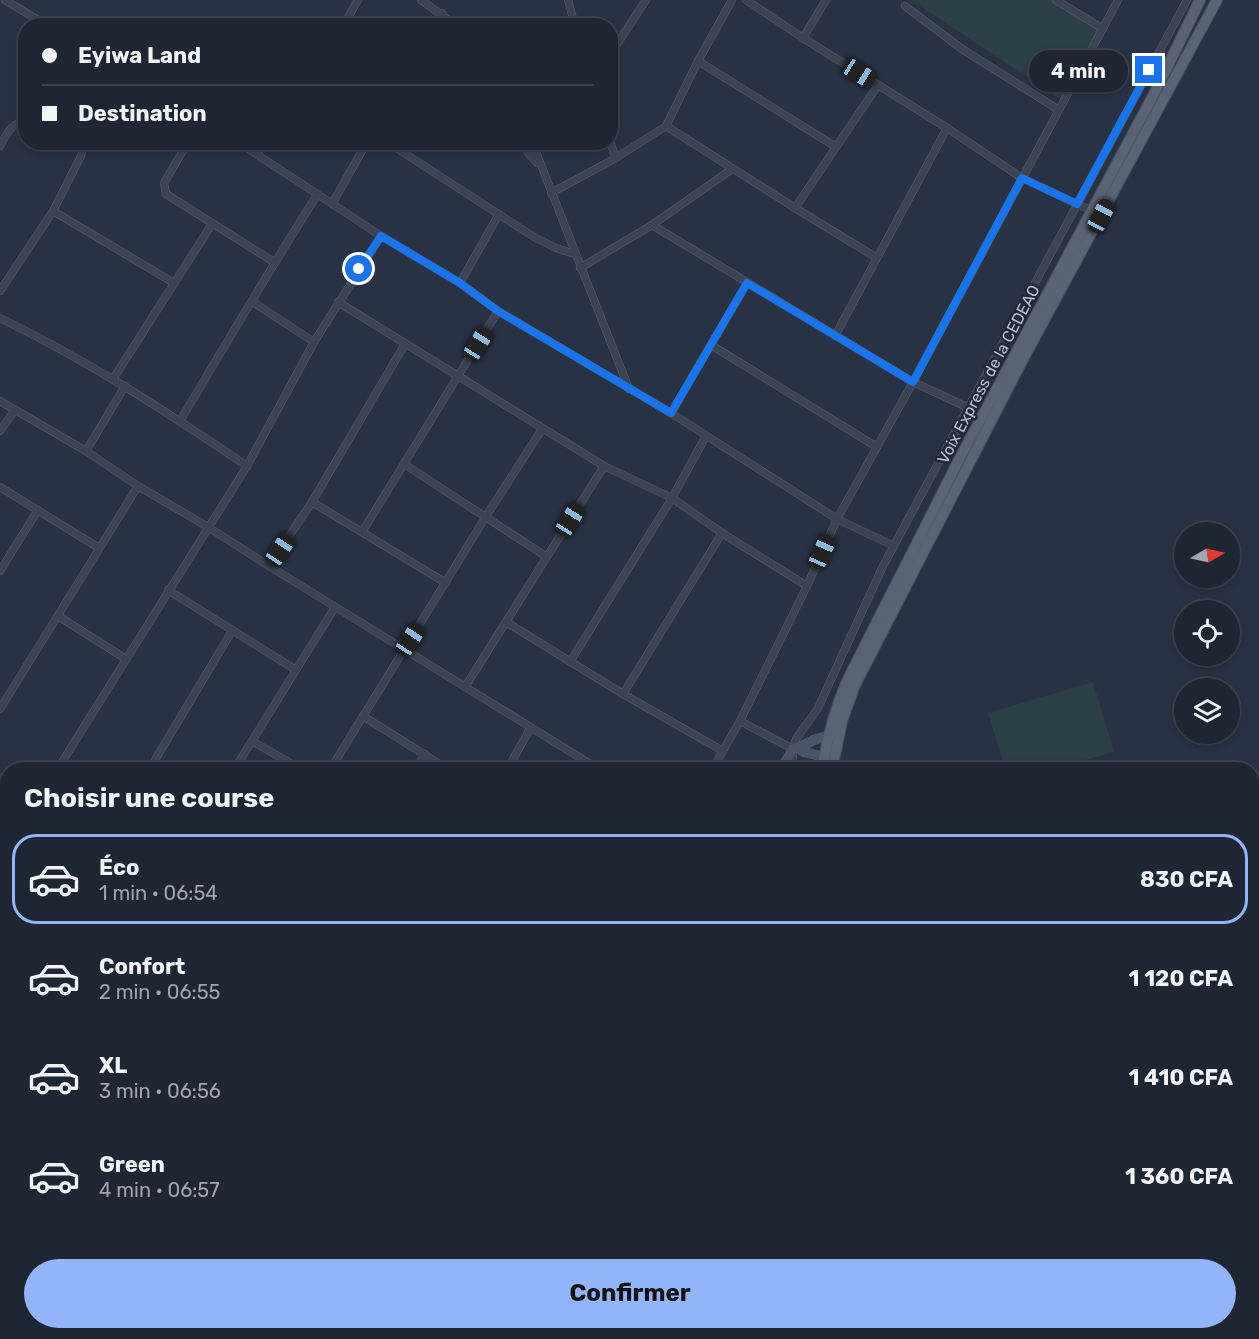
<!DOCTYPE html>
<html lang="fr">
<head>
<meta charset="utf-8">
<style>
	body { margin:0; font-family:Rubik,sans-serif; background:#262e3b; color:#f1f3f6; height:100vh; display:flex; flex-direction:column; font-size:22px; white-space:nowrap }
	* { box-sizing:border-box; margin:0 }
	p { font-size:20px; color:#a1a5ac }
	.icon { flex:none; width:33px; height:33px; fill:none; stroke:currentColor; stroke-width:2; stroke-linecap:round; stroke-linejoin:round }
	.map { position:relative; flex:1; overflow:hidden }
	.drawer { position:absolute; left:0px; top:762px; width:1260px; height:578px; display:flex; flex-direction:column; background:#1e2633; border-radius:24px 24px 0 0; box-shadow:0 3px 9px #0003,0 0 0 2px #3c434e }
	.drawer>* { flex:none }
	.top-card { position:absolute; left:18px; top:18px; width:600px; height:132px; border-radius:24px; box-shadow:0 3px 9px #0003,0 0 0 2px #3c434e; display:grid; align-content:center; height:132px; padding:0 24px; background:#1e2633 }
	.needle { width:39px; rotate:81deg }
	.buttons { position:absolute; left:1174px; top:522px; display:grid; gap:12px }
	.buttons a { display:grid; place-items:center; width:66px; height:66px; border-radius:50%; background:#1e2633; box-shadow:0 3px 9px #0003,0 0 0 2px #3c434e; font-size:30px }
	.end { position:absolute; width:27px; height:27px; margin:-14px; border:8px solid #1a73e8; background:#fff; box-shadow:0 0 0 3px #fff }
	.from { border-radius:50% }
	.bubble { position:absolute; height:42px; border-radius:21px; background:#1e2633; box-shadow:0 3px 9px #0003,0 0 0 2px #3c434e; font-size:20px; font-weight:700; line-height:42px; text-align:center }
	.car { position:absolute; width:18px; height:36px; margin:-18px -9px; border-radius:8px; box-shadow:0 0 4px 2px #0007; background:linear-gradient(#222 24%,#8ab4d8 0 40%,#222 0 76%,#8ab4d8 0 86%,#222 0) }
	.top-card b { display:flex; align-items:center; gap:21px; height:57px; font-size:22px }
	.top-card b+b { border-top:2px solid #3c434e }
	.top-card i { width:15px; height:15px; background:#f1f3f6 }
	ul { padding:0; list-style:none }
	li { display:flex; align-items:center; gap:18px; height:90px; margin:0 12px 9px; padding:0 12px; border:3px solid transparent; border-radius:24px }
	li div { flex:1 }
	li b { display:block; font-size:22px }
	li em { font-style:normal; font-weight:700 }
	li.selected { border-color:#93b4f8 }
	li>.icon { width:54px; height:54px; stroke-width:1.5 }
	h2 { padding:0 24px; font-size:27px; line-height:72px }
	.primary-button { display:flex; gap:12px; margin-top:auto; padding:12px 24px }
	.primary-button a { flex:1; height:69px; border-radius:36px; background:#93b4f8; color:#111; font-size:24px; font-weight:700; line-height:69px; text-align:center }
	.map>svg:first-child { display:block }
</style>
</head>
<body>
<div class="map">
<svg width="1259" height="1339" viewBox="0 0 1259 1339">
	<rect width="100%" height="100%" fill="#283244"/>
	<g fill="#2a4045">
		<path d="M911,0h142l46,29 -38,71z"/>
		<path d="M1093,682l21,70 -59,17h-50l-17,-56z"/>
	</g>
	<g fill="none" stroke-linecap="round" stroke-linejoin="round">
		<defs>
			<g id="street">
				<path d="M5,0l43,26"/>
				<path d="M421,0l36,26"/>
				<path d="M568,0l7,26"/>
				<path d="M746,0l57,38 144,90 75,50 68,32"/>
				<path d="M1056,0l47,29"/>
				<path d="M905,6l57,43 97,61"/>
				<path d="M343,26l15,-26"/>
				<path d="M435,26l7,-13"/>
				<path d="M803,38l23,-38"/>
				<path d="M610,55l36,-55"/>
				<path d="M698,61l138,86"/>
				<path d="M666,126l129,82 82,50"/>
				<path d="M188,142l-24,41 2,11 108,68"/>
				<path d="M238,142l143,94 79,47 38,28 173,102 166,106 57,27"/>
				<path d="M387,142l147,95 22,11 19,6"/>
				<path d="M519,142l18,21"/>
				<path d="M532,142l97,247"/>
				<path d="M610,142l6,16"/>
				<path d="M0,146c7,-12 10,-23 26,-24"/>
				<path d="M257,154l8,-12"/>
				<path d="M551,193l65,-35 50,-32 32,-65 34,-61"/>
				<path d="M332,204l35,-62"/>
				<path d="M795,208l83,-123"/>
				<path d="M53,211l121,72"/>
				<path d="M652,225l80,-56"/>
				<path d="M580,268l72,-43 261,157 56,26"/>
				<path d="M460,283l39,-69"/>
				<path d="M0,291l53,-80 28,-55 2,-7 -3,-7"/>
				<path d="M253,302l61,40"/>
				<path d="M338,302l266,164 68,32 50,35 85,53"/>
				<path d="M0,318c87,42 167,94 247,148"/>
				<path d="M835,336l112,-208"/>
				<path d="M711,345l166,102"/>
				<path d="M113,379l99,-155"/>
				<path d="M0,401l86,50 52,35"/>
				<path d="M671,413l76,-130"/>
				<path d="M180,421c45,-76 90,-152 137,-226"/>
				<path d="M0,431l15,-21"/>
				<path d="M86,451l39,-65"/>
				<path d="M404,464l143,93"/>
				<path d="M0,487l99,61"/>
				<path d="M312,502l134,81"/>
				<path d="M362,532l136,-221"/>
				<path d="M269,566l43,-64 93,-158"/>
				<path d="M0,571l38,-61"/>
				<path d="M168,590l128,80"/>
				<path d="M58,616l68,43"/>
				<path d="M506,622l117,72 100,57"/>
				<path d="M570,662l102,-164 34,-62"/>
				<path d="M465,687l139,-221"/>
				<path d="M623,694l99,-161"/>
				<path d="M0,709l138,-223 70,41 61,39 331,204"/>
				<path d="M363,716l86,54"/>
				<path d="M740,721l53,28"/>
				<path d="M252,741l50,29"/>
				<path d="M57,770l190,-304 67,-124 67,-106"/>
				<path d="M149,770l83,-139"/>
				<path d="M234,770l101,-163"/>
				<path d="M330,770l155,-252 57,-89"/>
				<path d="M416,770l9,-16"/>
				<path d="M507,770l24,-43"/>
				<path d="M712,770l28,-49 67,-135 30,-67 76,-137 205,-382"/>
				<path d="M793,770v-21l3,-10 22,-31 65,-142 304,-566"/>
				<path d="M0,778l8,5"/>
				<path d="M0,858l8,-11"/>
				<path d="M0,965l8,4"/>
				<path d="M0,1050l8,5"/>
				<path d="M0,1127l8,-22"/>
				<path d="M0,1268l8,2"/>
				<path d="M125,1332l3,7"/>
				<path d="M205,1332l3,7"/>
				<path d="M870,1332l2,7"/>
				<path d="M74,1339l16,-7"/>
				<path d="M255,1339l12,-7"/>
				<path d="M391,1339l3,-7"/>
				<path d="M573,1339l4,-7"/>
				<path d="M797,1339l4,-7"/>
			</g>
			<g id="secondary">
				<path d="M799,748l5,4 20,5"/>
				<path d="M781,770l12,-21c13,-3 23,-14 40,-12"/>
				<path d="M0,870l8,5"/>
				<path d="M750,1332l10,7"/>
				<path d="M480,1339l4,-7"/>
			</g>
			<g id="primary">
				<path d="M822,770c5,-32 13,-62 26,-91l114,-225 193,-362 45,-92"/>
				<path d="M832,770l10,-49 13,-36 166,-322 196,-363"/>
				<path d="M888,1332l2,7"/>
				<path d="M900,1332l1,7"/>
			</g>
		</defs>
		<use href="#street" stroke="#5b6271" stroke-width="8"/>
		<use href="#secondary" stroke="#5b6271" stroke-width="10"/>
		<use href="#primary" stroke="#464d5d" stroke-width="12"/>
		<use href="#street" stroke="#3c4454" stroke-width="7"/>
		<use href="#secondary" stroke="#4a5367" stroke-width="9"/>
		<use href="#primary" stroke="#5a6373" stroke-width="10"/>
	</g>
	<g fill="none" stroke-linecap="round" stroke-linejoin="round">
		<path stroke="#1a73e8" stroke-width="8" d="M359,269l22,-33 79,47 38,28 173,102 76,-130 166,99 109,-204 55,26 72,-134"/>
	</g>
	<g text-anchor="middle" stroke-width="5" stroke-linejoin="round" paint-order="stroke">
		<g font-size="16" fill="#bac0cd" stroke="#212939">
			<text transform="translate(988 374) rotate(-62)" y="6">Voix Express de la CEDEAO</text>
		</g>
	</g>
</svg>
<div class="buttons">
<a><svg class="needle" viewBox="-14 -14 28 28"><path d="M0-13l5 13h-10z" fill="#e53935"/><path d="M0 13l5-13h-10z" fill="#a1a5ac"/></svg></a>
<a><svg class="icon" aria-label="locate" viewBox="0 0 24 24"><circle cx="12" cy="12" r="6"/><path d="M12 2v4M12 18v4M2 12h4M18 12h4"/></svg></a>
<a><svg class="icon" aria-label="layers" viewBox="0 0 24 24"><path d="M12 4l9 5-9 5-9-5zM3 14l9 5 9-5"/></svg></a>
</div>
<i class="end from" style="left:359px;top:269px"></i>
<i class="end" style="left:1149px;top:70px"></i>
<div class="bubble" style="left:1029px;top:50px;width:99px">4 min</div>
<i class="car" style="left:859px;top:73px;rotate:122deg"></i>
<i class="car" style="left:1101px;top:216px;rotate:28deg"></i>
<i class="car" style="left:478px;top:344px;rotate:32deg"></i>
<i class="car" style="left:570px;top:520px;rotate:32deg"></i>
<i class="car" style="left:280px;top:550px;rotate:34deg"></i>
<i class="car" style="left:822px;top:552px;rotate:24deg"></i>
<i class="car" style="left:410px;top:640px;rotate:33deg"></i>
<div class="top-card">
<b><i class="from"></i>Eyiwa Land</b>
<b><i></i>Destination</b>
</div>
<section class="drawer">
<h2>Choisir une course</h2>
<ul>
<li class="selected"><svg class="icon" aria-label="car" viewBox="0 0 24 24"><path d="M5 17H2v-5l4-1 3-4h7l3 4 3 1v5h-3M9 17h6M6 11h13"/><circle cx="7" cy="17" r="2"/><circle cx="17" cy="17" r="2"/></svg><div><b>Éco</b><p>1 min · 06:54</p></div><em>830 CFA</em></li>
<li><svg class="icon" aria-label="car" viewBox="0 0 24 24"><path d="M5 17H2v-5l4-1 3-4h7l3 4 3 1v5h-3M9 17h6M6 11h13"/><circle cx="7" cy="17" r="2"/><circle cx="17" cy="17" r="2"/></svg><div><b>Confort</b><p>2 min · 06:55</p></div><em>1 120 CFA</em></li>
<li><svg class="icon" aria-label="car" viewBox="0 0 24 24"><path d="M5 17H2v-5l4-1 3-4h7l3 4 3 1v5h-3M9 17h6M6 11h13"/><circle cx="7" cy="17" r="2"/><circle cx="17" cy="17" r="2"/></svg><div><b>XL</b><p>3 min · 06:56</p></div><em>1 410 CFA</em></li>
<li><svg class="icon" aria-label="car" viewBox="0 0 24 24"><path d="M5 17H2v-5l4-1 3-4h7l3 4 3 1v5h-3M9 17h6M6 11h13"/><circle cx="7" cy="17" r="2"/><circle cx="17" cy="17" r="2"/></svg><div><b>Green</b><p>4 min · 06:57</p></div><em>1 360 CFA</em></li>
</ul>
<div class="primary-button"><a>Confirmer</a></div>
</section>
</div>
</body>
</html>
